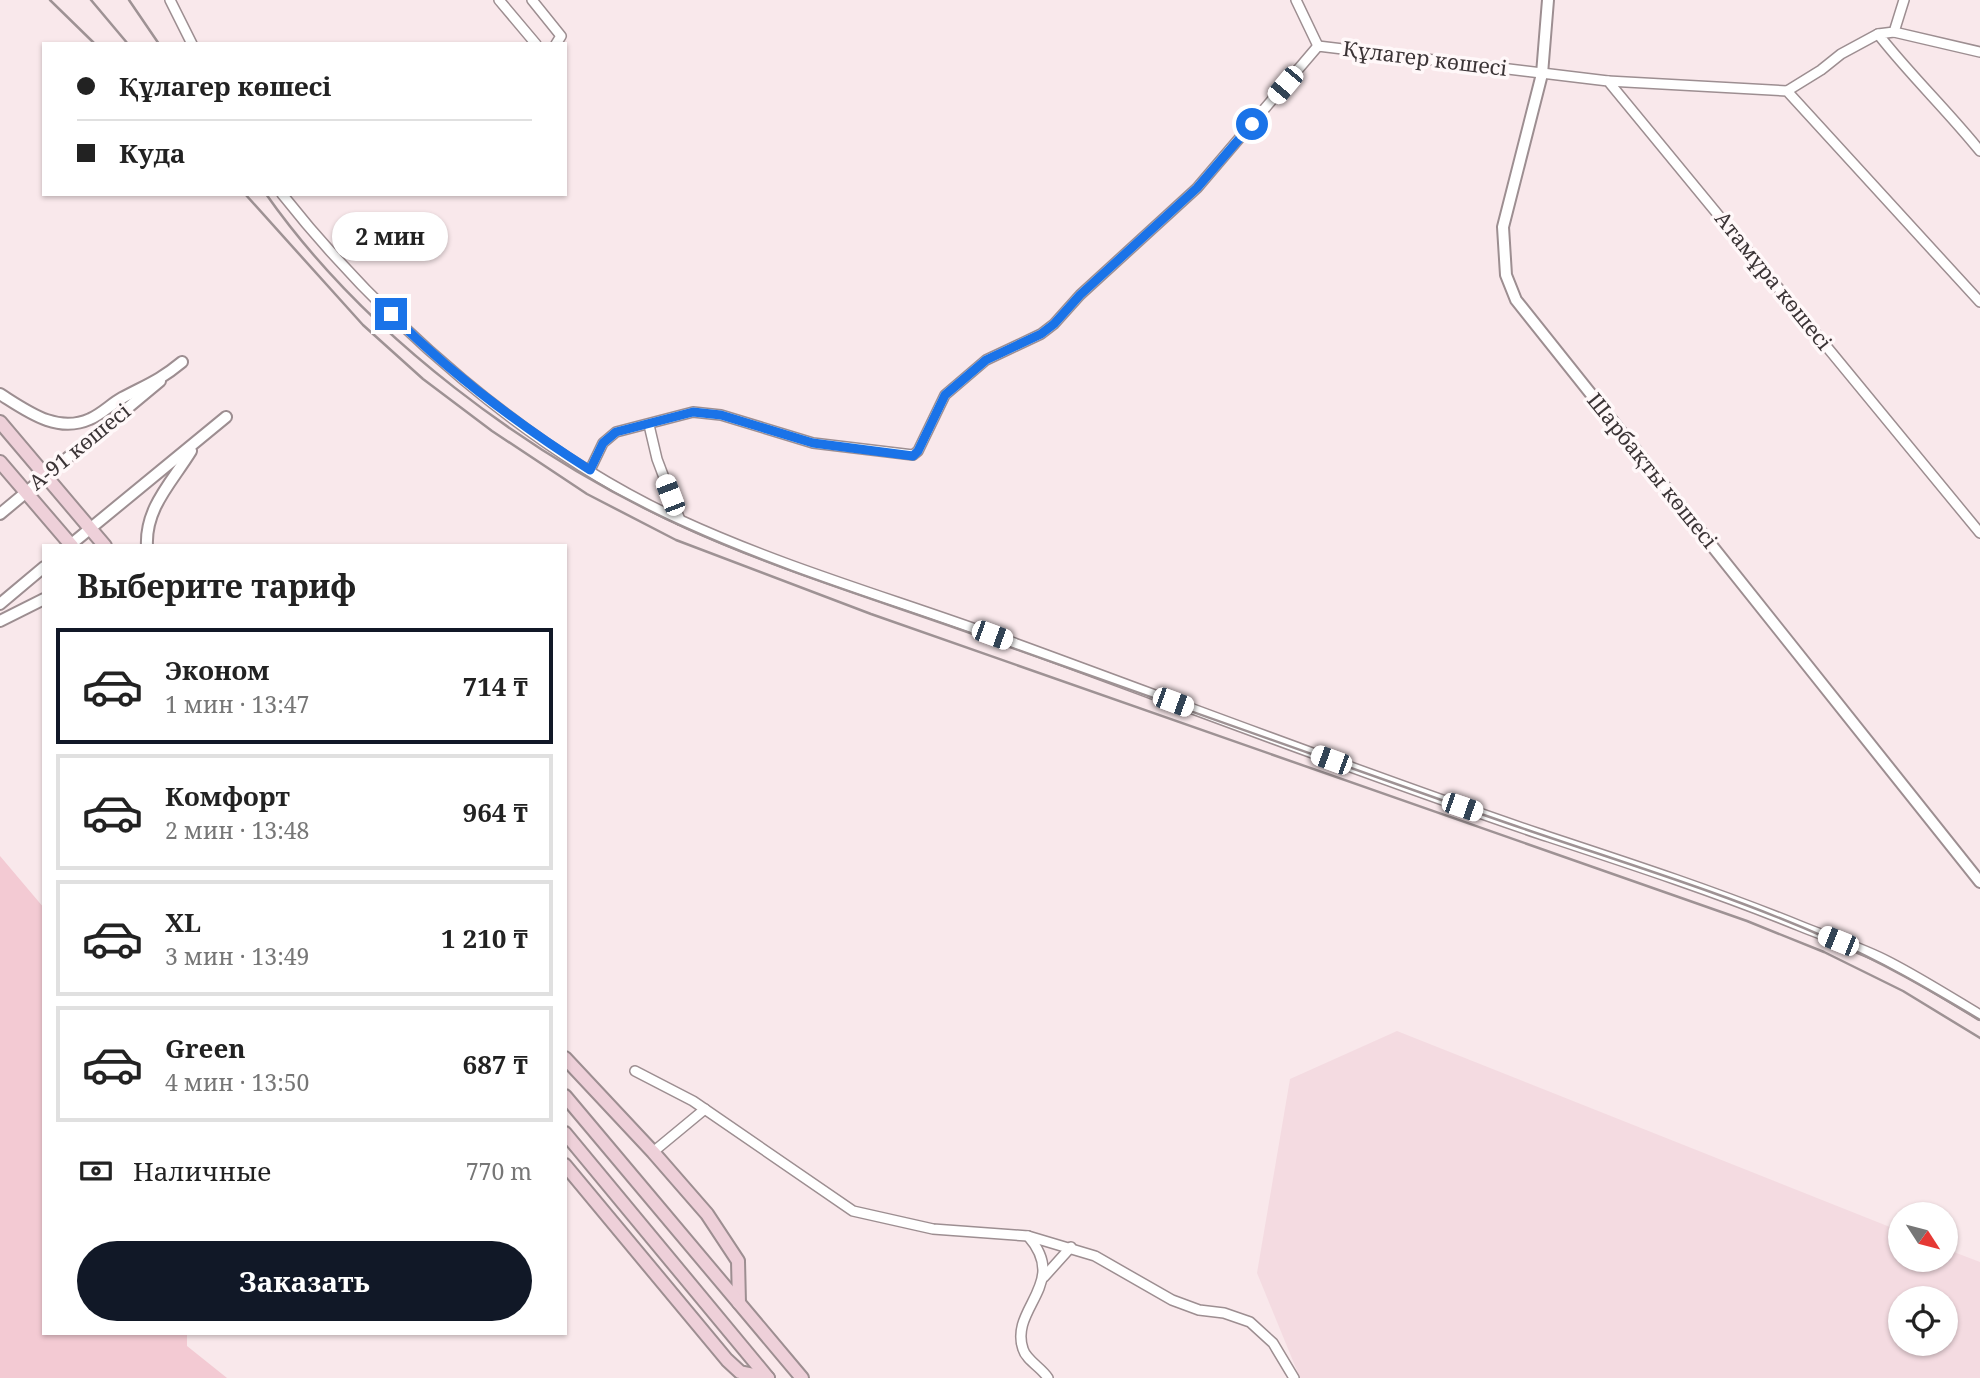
<!DOCTYPE html>
<html lang="ru">
<head>
<meta charset="utf-8">
<style>
	body { margin:0; font-family:"Noto Serif",serif; background:#f6f6f6; color:#222; height:100vh; display:flex; flex-direction:column; font-size:26px; white-space:nowrap }
	* { box-sizing:border-box; margin:0 }
	p { font-size:23px; color:#767676 }
	.icon { flex:none; width:38px; height:38px; fill:none; stroke:currentColor; stroke-width:2; stroke-linecap:round; stroke-linejoin:round }
	.map { position:relative; flex:1; overflow:hidden }
	.sheet { position:absolute; left:42px; top:544px; width:525px; height:791px; display:flex; flex-direction:column; background:#fff; border-radius:0px; box-shadow:0 2px 5px #0004 }
	.sheet>* { flex:none }
	.banner { position:absolute; left:42px; top:42px; width:525px; height:154px; border-radius:0px; box-shadow:0 2px 5px #0004; display:grid; align-content:center; height:154px; padding:0 35px; background:#fff }
	.needle { width:46px; rotate:126deg }
	.fabs { position:absolute; left:1888px; top:1202px; display:grid; gap:14px }
	.fabs a { display:grid; place-items:center; width:70px; height:70px; border-radius:50%; background:#fff; box-shadow:0 2px 5px #0004; font-size:35px }
	.end { position:absolute; width:32px; height:32px; margin:-16px; border:9px solid #1a73e8; background:#fff; box-shadow:0 0 0 4px #fff }
	.from { border-radius:50% }
	.bubble { position:absolute; height:49px; border-radius:24px; background:#fff; box-shadow:0 2px 5px #0004; font-size:23px; font-weight:700; line-height:49px; text-align:center }
	.car { position:absolute; width:21px; height:42px; margin:-21px -10px; border-radius:9px; box-shadow:0 0 5px 2px #0007; background:linear-gradient(#fff 24%,#345 0 40%,#fff 0 76%,#345 0 86%,#fff 0) }
	.banner b { display:flex; align-items:center; gap:24px; height:66px; font-size:26px }
	.banner b+b { border-top:2px solid #e0e0e0 }
	.banner i { width:18px; height:18px; background:#222 }
	ul { padding:0; list-style:none }
	li { display:flex; align-items:center; gap:21px; height:116px; margin:0 14px 10px; padding:0 21px; border:4px solid #e0e0e0; border-radius:0px }
	li div { flex:1 }
	li b { display:block; font-size:26px }
	li em { font-style:normal; font-weight:700 }
	li.current { border-color:#111827 }
	li>.icon { width:63px; height:63px; stroke-width:1.5 }
	h2 { padding:0 35px; font-size:32px; line-height:84px }
	.pay { display:flex; align-items:center; gap:18px; height:77px; padding:0 35px; font-size:26px }
	.pay p { margin-inline-start:auto }
	.primary-button { display:flex; gap:14px; margin-top:auto; padding:14px 35px }
	.primary-button a { flex:1; height:80px; border-radius:42px; background:#111827; color:#fff; font-size:28px; font-weight:700; line-height:80px; text-align:center }
	.map>svg:first-child { display:block }
</style>
</head>
<body>
<div class="map">
<svg width="1980" height="1378" viewBox="0 0 1980 1378">
	<rect width="100%" height="100%" fill="#f9e8eb"/>
	<path fill="#f4dbe1" fill-rule="evenodd" d="M1397,1031l503,200v29h46v-11l34,13v116h-680l-43,-105 33,-194zM1900,1298h46v46h-46z"/>
	<path fill="#f3cad3" d="M0,856l44,52v426h143v12l40,32h-227z"/>
	<g fill="none" stroke-linecap="round" stroke-linejoin="round">
		<defs>
			<g id="minor">
				<path d="M170,0l22,44"/>
				<path d="M499,0l37,44"/>
				<path d="M532,0l29,36 -5,8"/>
				<path d="M1296,0l22,46"/>
				<path d="M1904,0l-10,32 -16,2c32,41 69,76 102,117"/>
				<path d="M1894,32l86,20"/>
				<path d="M1608,81l179,10 193,211"/>
				<path d="M1787,91l34,-21 20,-16 37,-20"/>
				<path d="M282,194c102,129 248,257 398,326 102,47 210,78 315,116 181,66 360,135 542,197 88,29 177,58 263,93 29,12 61,21 89,36 31,16 61,35 91,53"/>
				<path d="M649,425l8,34 23,61"/>
				<path d="M590,470l13,-27 13,-11 77,-20 28,3 92,28 100,12 5,-4 27,-56 41,-35 55,-26 13,-10 26,-29 117,-107 121,-142 290,35 372,452"/>
				<path d="M635,1071l58,30 160,110 80,18 95,7 67,20 77,44 27,10 25,3 26,9 23,21 21,35"/>
				<path d="M653,1152l52,-43"/>
				<path d="M1028,1236c42,48 -19,72 -5,113 3,11 19,19 25,29"/>
				<path d="M1044,1277l27,-30"/>
			</g>
			<g id="tertiary">
				<path d="M1548,0l-6,74 -39,153 3,48 10,25 464,582"/>
				<path d="M0,394c27,17 57,40 90,25 12,-5 21,-15 32,-21 24,-13 37,-17 60,-36"/>
				<path d="M0,514l160,-133"/>
				<path d="M69,546l157,-129"/>
				<path d="M147,546c-2,-38 25,-64 44,-95"/>
				<path d="M0,604l44,-37"/>
				<path d="M0,621l44,-22"/>
			</g>
			<g id="secondary">
				<path d="M0,422l105,124"/>
				<path d="M0,462l72,84"/>
				<path d="M565,1058l88,94 54,62 31,47 1,42"/>
				<path d="M565,1096l237,282"/>
				<path d="M565,1133l203,245"/>
				<path d="M565,1165l162,195 13,12 28,6"/>
			</g>
		</defs>
		<use href="#minor" stroke="#9d8e91" stroke-width="12"/>
		<use href="#tertiary" stroke="#9d8e91" stroke-width="14"/>
		<use href="#secondary" stroke="#9d8e91" stroke-width="16"/>
		<use href="#minor" stroke="#fff" stroke-width="9"/>
		<use href="#tertiary" stroke="#fff" stroke-width="10"/>
		<use href="#secondary" stroke="#eed0d9" stroke-width="12"/>
		<g stroke="#9e9294" stroke-width="2.5">
			<path d="M50,0l45,44"/>
			<path d="M91,0l37,44"/>
			<path d="M129,0l30,44"/>
			<path d="M245,194l118,131 60,54 69,52 95,63 89,46 195,74 876,307 77,31 79,39 77,47"/>
			<path d="M266,194c99,141 264,264 420,334 97,44 201,75 301,111 173,61 346,124 520,184 107,37 216,69 320,115 53,23 103,52 153,82"/>
		</g>
	</g>
	<g fill="none" stroke-linecap="round" stroke-linejoin="round">
		<path stroke="#1a73e8" stroke-width="9" d="M391,314c59,59 128,111 199,156l13,-27 13,-11 77,-20 28,3 92,28 100,13 5,-5 27,-56 41,-35 55,-26 13,-10 26,-29 117,-107 55,-64"/>
	</g>
	<g text-anchor="middle" stroke-width="7" stroke-linejoin="round" paint-order="stroke">
		<g font-size="21" fill="#3b3436" stroke="#fff8f9">
			<text transform="translate(1425 59) rotate(7)" y="7">Құлагер көшесі</text>
			<text transform="translate(1773 281) rotate(51)" y="7">Атамұра көшесі</text>
			<text transform="translate(80 447) rotate(-39)" y="7">А-91 көшесі</text>
			<text transform="translate(1652 471) rotate(51)" y="7">Шарбақты көшесі</text>
		</g>
	</g>
</svg>
<div class="fabs">
<a><svg class="needle" viewBox="-14 -14 28 28"><path d="M0-13l5 13h-10z" fill="#e53935"/><path d="M0 13l5-13h-10z" fill="#767676"/></svg></a>
<a><svg class="icon" aria-label="locate" viewBox="0 0 24 24"><circle cx="12" cy="12" r="6"/><path d="M12 2v4M12 18v4M2 12h4M18 12h4"/></svg></a>
</div>
<i class="end from" style="left:1252px;top:124px"></i>
<i class="end" style="left:391px;top:314px"></i>
<div class="bubble" style="left:332px;top:212px;width:116px">2 мин</div>
<i class="car" style="left:1285px;top:85px;rotate:220deg"></i>
<i class="car" style="left:670px;top:495px;rotate:339deg"></i>
<i class="car" style="left:992px;top:635px;rotate:110deg"></i>
<i class="car" style="left:1173px;top:702px;rotate:110deg"></i>
<i class="car" style="left:1331px;top:760px;rotate:290deg"></i>
<i class="car" style="left:1462px;top:807px;rotate:109deg"></i>
<i class="car" style="left:1838px;top:941px;rotate:292deg"></i>
<div class="banner">
<b><i class="from"></i>Құлагер көшесі</b>
<b><i></i>Куда</b>
</div>
<section class="sheet">
<h2>Выберите тариф</h2>
<ul>
<li class="current"><svg class="icon" aria-label="car" viewBox="0 0 24 24"><path d="M5 17H2v-5l4-1 3-4h7l3 4 3 1v5h-3M9 17h6M6 11h13"/><circle cx="7" cy="17" r="2"/><circle cx="17" cy="17" r="2"/></svg><div><b>Эконом</b><p>1 мин · 13:47</p></div><em>714 ₸</em></li>
<li><svg class="icon" aria-label="car" viewBox="0 0 24 24"><path d="M5 17H2v-5l4-1 3-4h7l3 4 3 1v5h-3M9 17h6M6 11h13"/><circle cx="7" cy="17" r="2"/><circle cx="17" cy="17" r="2"/></svg><div><b>Комфорт</b><p>2 мин · 13:48</p></div><em>964 ₸</em></li>
<li><svg class="icon" aria-label="car" viewBox="0 0 24 24"><path d="M5 17H2v-5l4-1 3-4h7l3 4 3 1v5h-3M9 17h6M6 11h13"/><circle cx="7" cy="17" r="2"/><circle cx="17" cy="17" r="2"/></svg><div><b>XL</b><p>3 мин · 13:49</p></div><em>1 210 ₸</em></li>
<li><svg class="icon" aria-label="car" viewBox="0 0 24 24"><path d="M5 17H2v-5l4-1 3-4h7l3 4 3 1v5h-3M9 17h6M6 11h13"/><circle cx="7" cy="17" r="2"/><circle cx="17" cy="17" r="2"/></svg><div><b>Green</b><p>4 мин · 13:50</p></div><em>687 ₸</em></li>
</ul>
<div class="pay"><svg class="icon" aria-label="cash" viewBox="0 0 24 24"><path d="M3 7h18v10H3z"/><circle cx="12" cy="12" r="2"/></svg>Наличные<p>770 m</p></div>
<div class="primary-button"><a>Заказать</a></div>
</section>
</div>
</body>
</html>
